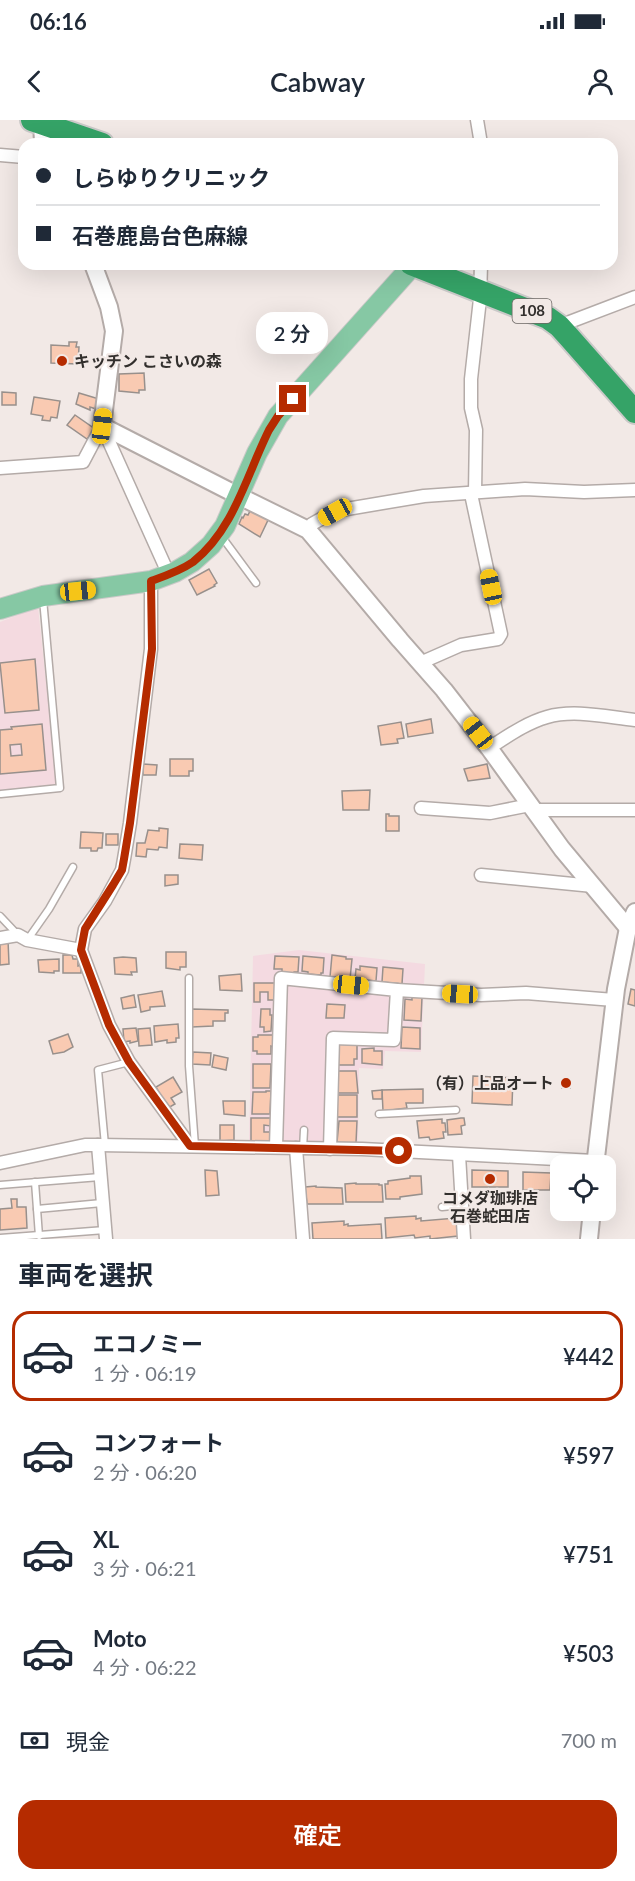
<!DOCTYPE html>
<html lang="ja">
<head>
<meta charset="utf-8">
<style>
	body { margin:0; font-family:Lato,"Noto Sans JP",sans-serif; background:#f6f6f7; color:#1f2937; height:100vh; display:flex; flex-direction:column; font-size:22px; white-space:nowrap }
	* { box-sizing:border-box; margin:0 }
	p { font-size:20px; color:#747a83 }
	.icon { flex:none; width:33px; height:33px; fill:none; stroke:currentColor; stroke-width:2; stroke-linecap:round; stroke-linejoin:round }
	.map { position:relative; height:1119px; overflow:hidden }
	.sheet { display:flex; flex-direction:column; background:#fff; flex:1 }
	.sheet>* { flex:none }
	.top-card { position:absolute; left:18px; top:18px; width:600px; height:132px; border-radius:18px; box-shadow:0 6px 24px #0002; display:grid; align-content:center; height:132px; padding:0 18px; background:#fff }
	.tools { position:absolute; left:550px; top:1035px; display:grid; gap:12px }
	.tools a { display:grid; place-items:center; width:66px; height:66px; border-radius:12px; background:#fff; box-shadow:0 6px 24px #0002; font-size:30px }
	.end { position:absolute; width:27px; height:27px; margin:-14px; border:8px solid #b52b00; background:#fff; box-shadow:0 0 0 3px #fff }
	.from { border-radius:50% }
	.bubble { position:absolute; height:42px; border-radius:18px; background:#fff; box-shadow:0 6px 24px #0002; font-size:20px; font-weight:600; line-height:42px; text-align:center }
	.car { position:absolute; width:18px; height:36px; margin:-18px -9px; border-radius:8px; box-shadow:0 0 4px 2px #0007; background:linear-gradient(#f5c518 24%,#345 0 40%,#f5c518 0 76%,#345 0 86%,#f5c518 0) }
	.top-card b { display:flex; align-items:center; gap:21px; height:57px; font-size:22px }
	.top-card b+b { border-top:2px solid #e0e1e3 }
	.top-card i { width:15px; height:15px; background:#1f2937 }
	ul { padding:0; list-style:none }
	li { display:flex; align-items:center; gap:18px; height:90px; margin:0 12px 9px; padding:0 6px; border:3px solid transparent; border-radius:18px }
	li div { flex:1 }
	li b { display:block; font-size:22px }
	li em { font-style:normal; font-weight:600 }
	li.active { border-color:#b52b00 }
	li>.icon { width:54px; height:54px; stroke-width:1.5 }
	h2 { padding:0 18px; font-size:27px; line-height:72px }
	.pay { display:flex; align-items:center; gap:15px; height:66px; padding:0 18px; font-size:22px }
	.pay p { margin-inline-start:auto }
	.action { display:flex; gap:12px; margin-top:auto; padding:12px 18px }
	.action a { flex:1; height:69px; border-radius:18px; background:#b52b00; color:#fff; font-size:24px; font-weight:600; line-height:69px; text-align:center }
	.status { display:flex; justify-content:space-between; align-items:center; height:42px; padding:0 30px; background:#fff; direction:ltr }
	.status svg { height:16px; fill:currentColor }
	header { display:flex; justify-content:space-between; align-items:center; height:78px; padding:0 18px; background:#fff; font-size:27px; font-weight:600 }
	.map>svg:first-child { display:block }
</style>
</head>
<body>
<div class="status"><b>06:16</b><svg viewBox="0 0 49 12"><path d="M0 12V9h3v3zM5 12V6h3v6zM10 12V3h3v9zM15 12V0h3v12zM26 1h20v11H26zM47 4h2v5h-2z"/></svg></div>
<header><svg class="icon" aria-label="back" viewBox="0 0 24 24"><path d="M15 5l-7 7 7 7"/></svg>Cabway<svg class="icon" aria-label="person" viewBox="0 0 24 24"><circle cx="12" cy="8" r="4"/><path d="M4 21q1-7 8-7t8 7"/></svg></header>
<div class="map">
<svg width="635" height="1119" viewBox="0 0 635 1119">
	<rect width="100%" height="100%" fill="#f2e9e6"/>
	<path fill="#f4dae1" d="M299,830l126,14 -4,88 -36,-1 -2,18 -24,-1 -1,77 -109,-2 4,-187z"/>
	<path fill="#f4dae0" d="M38,487l19,178 -57,6v-169z"/>
	<g fill="#f9cab2" stroke="#98908c" stroke-width="1.5" fill-rule="evenodd">
		<path d="M69,222h8l-1,5h3l-1,17 -27,-1v-18l18,1z"/>
		<path d="M144,253l1,17h-6v3l-20,-2v-17z"/>
		<path d="M2,272l14,1v12h-14z"/>
		<path d="M79,273l20,6 -3,10 -6,-2v3l-14,-6z"/>
		<path d="M34,277l26,4 -3,17 -6,-1 -1,4 -8,-1 1,-4 -12,-2z"/>
		<path d="M75,295l20,14 -8,10 -20,-14z"/>
		<path d="M251,389l18,9 -9,19 -21,-13 3,-7 1,1 2,-4 3,1z"/>
		<path d="M209,449l8,14 -3,2 1,1 -18,9 -8,-15z"/>
		<path d="M35,539l4,51 -34,3 -5,-50z"/>
		<path d="M431,599l2,14 -25,4 -2,-13z"/>
		<path d="M401,602l3,16 -7,1 1,4 -17,2 -3,-19z"/>
		<path d="M42,604l4,46 -46,4v-44l12,-1 -1,-2zM21,624l1,11 -11,1 -1,-11z"/>
		<path d="M170,639h23v12h-4v5h-19z"/>
		<path d="M143,644l14,1 -1,10h-13z"/>
		<path d="M487,644l3,14 -22,3 -4,-12z"/>
		<path d="M370,670l-1,20h-26l-1,-19z"/>
		<path d="M386,694h3v2h10v15h-13z"/>
		<path d="M159,708l9,1 -1,19 -8,-1 -1,3 -11,-1 -1,8 -10,-1 1,-13h8l3,-13 11,1z"/>
		<path d="M81,712l22,1 -1,15h-4l-1,3h-6v-3h-11z"/>
		<rect x="106" y="714" width="12" height="11"/>
		<path d="M180,724l23,1 -1,15 -23,-2z"/>
		<path d="M165,755h13v9l-13,2z"/>
		<path d="M0,820h8l1,24 -9,1z"/>
		<path d="M166,832h20v15h-6v3l-14,-2z"/>
		<path d="M63,835h9l1,4h5v7l3,-1v8h-18z"/>
		<path d="M332,835l14,2v2h6l-2,20 -20,-2z"/>
		<path d="M275,836l24,1 -1,15h-4l-1,2h-11v-5h-8z"/>
		<path d="M303,836l21,2 -1,15h-2v2l-13,-1v-2l-6,-1z"/>
		<path d="M123,837l13,1 1,14h-6l1,3 -17,-1 -1,-16z"/>
		<path d="M59,839v12h-5v2l-15,-1 -1,-12z"/>
		<path d="M360,846l17,2 -1,13 -21,-2 1,-10 4,1z"/>
		<path d="M383,847l20,2 -1,15 -20,-2z"/>
		<path d="M241,854l1,17 -22,-1 -1,-14z"/>
		<path d="M254,863h21l-1,17h-6v-8h-8v10h-6z"/>
		<path d="M631,869l4,1v16l-7,-2z"/>
		<path d="M162,871l3,15 -15,1v3l-9,2 -3,-17z"/>
		<path d="M134,875l2,12 -13,2 -2,-11z"/>
		<path d="M412,876l10,1 -1,24 -17,-1 1,-21 7,1z"/>
		<path d="M327,884l18,1 -1,13h-18z"/>
		<path d="M192,889l36,1v3h-3v8h-12v5l-21,1z"/>
		<path d="M261,889h9v6h2l-1,16 -7,1v-5h-4z"/>
		<path d="M178,904l1,14h-3v4l-9,1v-3l-12,2 -1,-16z"/>
		<path d="M402,907l18,1v21l-19,-1z"/>
		<path d="M136,908l2,13 -8,2v-2l-6,1 -1,-13z"/>
		<path d="M150,908l2,17 -13,1 -1,-17z"/>
		<path d="M68,914l5,13 -9,5 -11,2 -4,-13z"/>
		<path d="M258,915h16v12l-3,-1v8h-14v-3h-4v-14h5z"/>
		<path d="M337,923h20v16h-3v6h-17z"/>
		<path d="M374,928v3h8v14l-20,-2v-14z"/>
		<path d="M193,932l18,1 -1,12 -18,-1z"/>
		<path d="M214,935l14,3 -2,12 -14,-3z"/>
		<path d="M253,944h18l-1,24h-17z"/>
		<path d="M337,951h19l2,22h-21z"/>
		<path d="M473,956l40,2 -1,27 -40,-2z"/>
		<path d="M173,957l9,15 -11,6 4,6 -7,4 -12,-21z"/>
		<rect x="562" y="959" width="8" height="9"/>
		<path d="M423,969v14h-17l1,5 -24,3 -1,-21z"/>
		<path d="M382,970v9h-9l-1,-8z"/>
		<path d="M266,971h5l-1,23h-18l1,-22h13z"/>
		<path d="M337,975h20v22h-21z"/>
		<path d="M223,981h22v15l-21,-2z"/>
		<path d="M251,998h20v8l-7,-1v7h7v9h-20z"/>
		<path d="M461,998h3l1,7 -4,1 1,8 -14,1 -1,-15z"/>
		<path d="M442,999v4h3l1,9h-3l1,6 -14,2 -1,-3 -10,1 -2,-17z"/>
		<path d="M339,1001h18l-1,22h-17l-2,-1z"/>
		<path d="M220,1005h14v15l-14,1z"/>
		<path d="M205,1050l12,1 2,24 -13,1z"/>
		<path d="M472,1050l36,1v16h-36z"/>
		<path d="M523,1052l28,1 -1,17h-27z"/>
		<path d="M410,1056h11l1,18 -22,3v2h-14l-1,-15h3v-3l22,-3z"/>
		<path d="M356,1063v1h23v1h3l1,17h-37l-1,-18z"/>
		<path d="M316,1066v1l26,1 1,16h-36l-2,-17z"/>
		<path d="M11,1079h6v8h9l1,21 -27,2v-21l12,-1z"/>
		<path d="M416,1096v3l5,-1v3l35,-3 2,18 -28,3v-3l-15,2 -1,-3 -28,3 -1,-20z"/>
		<path d="M344,1101v4l4,-1v2l33,-2 1,15h-69l-1,-16z"/>
	</g>
	<g fill="none" stroke-linecap="round" stroke-linejoin="round">
		<defs>
			<g id="lane">
				<path d="M222,417l34,46"/>
				<path d="M1,674l59,-6 -17,-189"/>
				<path d="M0,796l17,18"/>
				<path d="M28,819l21,-30 24,-42"/>
				<path d="M189,858v88l6,80"/>
				<path d="M379,994l77,-4"/>
				<path d="M105,1025l-7,-75 31,-8"/>
				<path d="M303,1029l1,-19"/>
				<path d="M35,1062l4,54"/>
				<path d="M0,1065l100,-8"/>
				<path d="M442,1087l20,-2"/>
				<path d="M37,1089l65,-6"/>
				<path d="M0,1118l105,-8"/>
			</g>
			<g id="street">
				<path d="M477,0l4,24"/>
				<path d="M0,35l24,2"/>
				<path d="M559,206l76,-29"/>
				<path d="M102,306l67,149"/>
				<path d="M0,348l83,-6 19,-36"/>
				<path d="M475,373l1,-63 -5,-22v-29l9,-80 1,-35"/>
				<path d="M308,410l4,-6 23,-13 89,-15 101,-7 59,3 51,-2"/>
				<path d="M151,461v68l-21,174 -6,36 -2,11 -17,31 -20,28 -4,21 28,75 20,37 61,84"/>
				<path d="M420,543l41,-18 37,-6 3,-5 -30,-140"/>
				<path d="M489,628c19,-12 37,-25 58,-31 27,-8 60,0 88,3"/>
				<path d="M421,688l69,5 40,-8"/>
				<path d="M535,690h100"/>
				<path d="M481,755l112,11"/>
				<path d="M0,818l18,-3 9,5 54,10"/>
				<path d="M397,870l84,5 45,-2 88,7"/>
				<path d="M98,1025l8,94"/>
				<path d="M276,1027l5,-169 116,12 -3,50 -61,-2 -3,111"/>
				<path d="M296,1028l7,91"/>
				<path d="M459,1035l5,84"/>
				<path d="M0,1043l85,-18h13l264,4 233,12"/>
			</g>
			<g id="secondary">
				<path d="M42,0l1,24"/>
				<path d="M93,144l16,43 5,24 -12,95 137,70 69,34 92,110 44,50 45,58 73,101 66,79"/>
				<path d="M595,1046l21,-177 12,-61 7,-16"/>
				<path d="M589,1119l3,-29"/>
			</g>
			<path id="primary" d="M0,489l43,-13 108,-15 24,-9 17,-10 19,-17 14,-19 32,-73 21,-37 135,-151"/>
			<g id="highway">
				<path d="M32,0l70,24"/>
				<path d="M411,144l137,54 11,8 10,11 66,75"/>
			</g>
		</defs>
		<use href="#lane" stroke="#b4aba8" stroke-width="9"/>
		<use href="#street" stroke="#b4aba8" stroke-width="15"/>
		<use href="#secondary" stroke="#b4aba8" stroke-width="20"/>
		<use href="#primary" stroke="#cac9c8" stroke-width="22"/>
		<use href="#highway" stroke="#cac9c8" stroke-width="26"/>
		<use href="#lane" stroke="#fff" stroke-width="6"/>
		<use href="#street" stroke="#fff" stroke-width="12"/>
		<use href="#secondary" stroke="#fff" stroke-width="16"/>
		<use href="#primary" stroke="#86c8a4" stroke-width="20"/>
		<use href="#highway" stroke="#35a367" stroke-width="22"/>
	</g>
	<g fill="none" stroke-linecap="round" stroke-linejoin="round">
		<path stroke="#b52b00" stroke-width="8" d="M293,279l-15,17 -9,14c-22,44 -35,100 -76,132 -13,9 -28,14 -42,19l1,68 -22,174 -6,36 -2,11 -9,15 -28,44 -4,21 28,75 20,37 61,84 209,5"/>
	</g>
	<g fill="#b52b00" stroke="#f2e9e6" stroke-width="2">
		<circle cx="62" cy="241" r="6"/>
		<circle cx="566" cy="963" r="6"/>
		<circle cx="490" cy="1059" r="6"/>
	</g>
	<g text-anchor="middle" stroke-width="4.5" stroke-linejoin="round" paint-order="stroke">
		<rect fill="#f2e9e6" stroke="#6c6764" stroke-width="1.5" x="512.5" y="179" width="39" height="24" rx="4.5"/>
		<g font-size="15" font-weight="bold" fill="#322f2d">
			<text x="532" y="196">108</text>
		</g>
		<g font-size="16" font-weight="bold" fill="#322f2d" stroke="#f2e9e6" text-anchor="start">
			<text x="74" y="247">キッチン こさいの森</text>
			<text x="554" y="969" text-anchor="end">（有）上品オート</text>
			<text x="490" y="1084" text-anchor="middle">コメダ珈琲店<tspan x="490" dy="18">石巻蛇田店</tspan></text>
		</g>
	</g>
</svg>
<div class="tools">
<a><svg class="icon" aria-label="locate" viewBox="0 0 24 24"><circle cx="12" cy="12" r="6"/><path d="M12 2v4M12 18v4M2 12h4M18 12h4"/></svg></a>
</div>
<i class="end from" style="left:399px;top:1031px"></i>
<i class="end" style="left:293px;top:279px"></i>
<div class="bubble" style="left:256px;top:192px;width:72px">2 分</div>
<i class="car" style="left:102px;top:306px;rotate:7deg"></i>
<i class="car" style="left:335px;top:392px;rotate:241deg"></i>
<i class="car" style="left:491px;top:467px;rotate:348deg"></i>
<i class="car" style="left:78px;top:471px;rotate:84deg"></i>
<i class="car" style="left:478px;top:613px;rotate:322deg"></i>
<i class="car" style="left:351px;top:865px;rotate:96deg"></i>
<i class="car" style="left:460px;top:874px;rotate:273deg"></i>
<div class="top-card">
<b><i class="from"></i>しらゆりクリニック</b>
<b><i></i>石巻鹿島台色麻線</b>
</div>
</div>
<section class="sheet">
<h2>車両を選択</h2>
<ul>
<li class="active"><svg class="icon" aria-label="car" viewBox="0 0 24 24"><path d="M5 17H2v-5l4-1 3-4h7l3 4 3 1v5h-3M9 17h6M6 11h13"/><circle cx="7" cy="17" r="2"/><circle cx="17" cy="17" r="2"/></svg><div><b>エコノミー</b><p>1 分 · 06:19</p></div><em>¥442</em></li>
<li><svg class="icon" aria-label="car" viewBox="0 0 24 24"><path d="M5 17H2v-5l4-1 3-4h7l3 4 3 1v5h-3M9 17h6M6 11h13"/><circle cx="7" cy="17" r="2"/><circle cx="17" cy="17" r="2"/></svg><div><b>コンフォート</b><p>2 分 · 06:20</p></div><em>¥597</em></li>
<li><svg class="icon" aria-label="car" viewBox="0 0 24 24"><path d="M5 17H2v-5l4-1 3-4h7l3 4 3 1v5h-3M9 17h6M6 11h13"/><circle cx="7" cy="17" r="2"/><circle cx="17" cy="17" r="2"/></svg><div><b>XL</b><p>3 分 · 06:21</p></div><em>¥751</em></li>
<li><svg class="icon" aria-label="car" viewBox="0 0 24 24"><path d="M5 17H2v-5l4-1 3-4h7l3 4 3 1v5h-3M9 17h6M6 11h13"/><circle cx="7" cy="17" r="2"/><circle cx="17" cy="17" r="2"/></svg><div><b>Moto</b><p>4 分 · 06:22</p></div><em>¥503</em></li>
</ul>
<div class="pay"><svg class="icon" aria-label="cash" viewBox="0 0 24 24"><path d="M3 7h18v10H3z"/><circle cx="12" cy="12" r="2"/></svg>現金<p>700 m</p></div>
<div class="action"><a>確定</a></div>
</section>
</body>
</html>
